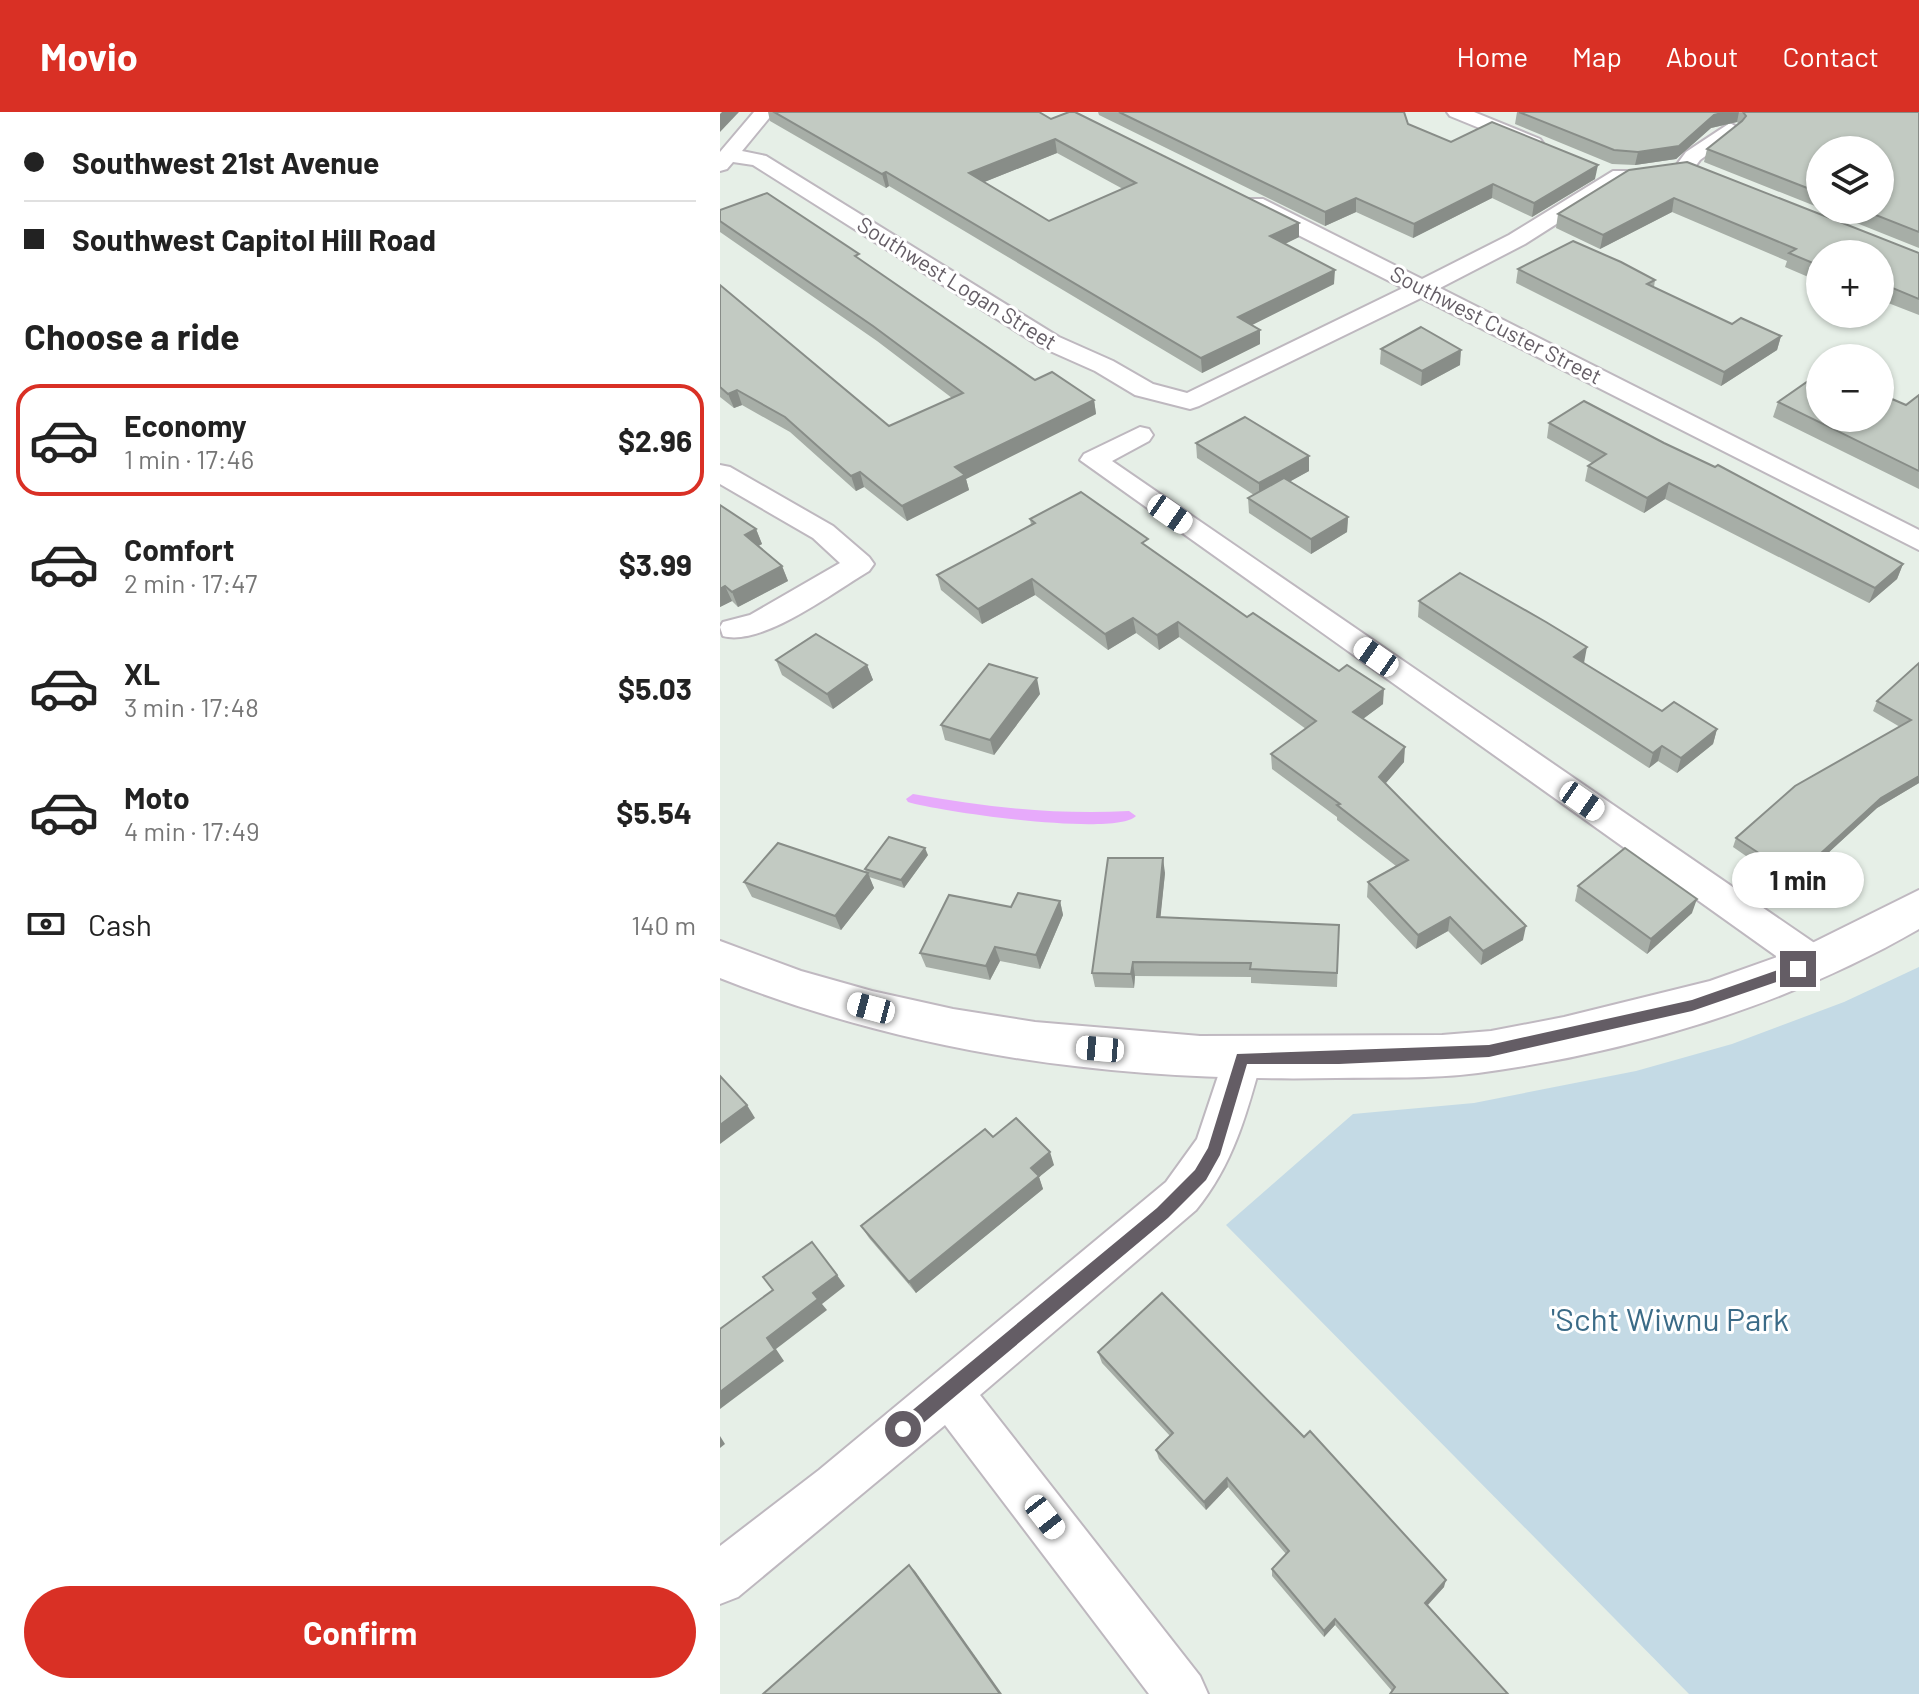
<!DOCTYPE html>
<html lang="en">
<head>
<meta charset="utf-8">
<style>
	body { margin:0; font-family:Barlow,sans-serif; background:#f6f6f6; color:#222; height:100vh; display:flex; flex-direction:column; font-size:30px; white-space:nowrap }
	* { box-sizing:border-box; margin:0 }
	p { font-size:26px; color:#767676 }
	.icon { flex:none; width:44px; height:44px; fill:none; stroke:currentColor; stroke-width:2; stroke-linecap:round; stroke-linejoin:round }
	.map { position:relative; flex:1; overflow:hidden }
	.details { display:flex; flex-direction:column; background:#fff; width:720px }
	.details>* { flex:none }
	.top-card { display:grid; align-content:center; height:176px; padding:0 24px; background:#fff }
	.tools { position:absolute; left:1086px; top:24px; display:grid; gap:16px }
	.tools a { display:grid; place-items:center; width:88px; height:88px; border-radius:50%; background:#fff; box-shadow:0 2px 6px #0004; font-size:40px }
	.end { position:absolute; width:36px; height:36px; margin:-18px; border:10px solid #645d65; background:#fff; box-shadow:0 0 0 4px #fff }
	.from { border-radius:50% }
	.bubble { position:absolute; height:56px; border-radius:28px; background:#fff; box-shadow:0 2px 6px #0004; font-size:26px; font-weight:700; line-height:56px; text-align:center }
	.car { position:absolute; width:24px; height:48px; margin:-24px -12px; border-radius:10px; box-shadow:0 0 6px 2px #0007; background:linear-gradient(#fff 24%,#345 0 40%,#fff 0 76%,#345 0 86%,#fff 0) }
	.top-card b { display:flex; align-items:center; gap:28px; height:76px; font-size:30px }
	.top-card b+b { border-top:2px solid #e0e0e0 }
	.top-card i { width:20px; height:20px; background:#222 }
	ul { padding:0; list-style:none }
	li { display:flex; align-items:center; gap:24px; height:112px; margin:0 16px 12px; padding:0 8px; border:4px solid transparent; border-radius:24px }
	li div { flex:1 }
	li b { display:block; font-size:30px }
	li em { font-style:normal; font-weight:700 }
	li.on { border-color:#d93025 }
	li>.icon { width:72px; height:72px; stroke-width:1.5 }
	h2 { padding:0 24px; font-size:36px; line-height:96px }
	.pay { display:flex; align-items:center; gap:20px; height:88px; padding:0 24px; font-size:30px }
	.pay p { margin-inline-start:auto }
	.cta { display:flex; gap:16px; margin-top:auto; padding:16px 24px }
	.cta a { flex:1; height:92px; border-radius:48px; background:#d93025; color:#fff; font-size:32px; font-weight:700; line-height:92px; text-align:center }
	header { display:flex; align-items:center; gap:48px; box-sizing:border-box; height:112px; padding:0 40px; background:#d93025; color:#fff }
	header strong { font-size:38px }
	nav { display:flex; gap:44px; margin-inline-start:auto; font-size:28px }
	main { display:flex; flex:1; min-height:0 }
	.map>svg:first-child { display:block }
</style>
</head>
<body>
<header>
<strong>Movio</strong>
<nav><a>Home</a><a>Map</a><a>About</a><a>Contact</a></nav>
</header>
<main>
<section class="details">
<div class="top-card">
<b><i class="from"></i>Southwest 21st Avenue</b>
<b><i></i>Southwest Capitol Hill Road</b>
</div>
<h2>Choose a ride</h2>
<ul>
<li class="on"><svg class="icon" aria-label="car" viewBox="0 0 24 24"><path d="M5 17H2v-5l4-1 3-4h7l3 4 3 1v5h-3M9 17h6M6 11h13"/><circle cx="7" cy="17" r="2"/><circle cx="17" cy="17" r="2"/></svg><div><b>Economy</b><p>1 min · 17:46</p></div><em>$2.96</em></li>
<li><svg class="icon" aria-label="car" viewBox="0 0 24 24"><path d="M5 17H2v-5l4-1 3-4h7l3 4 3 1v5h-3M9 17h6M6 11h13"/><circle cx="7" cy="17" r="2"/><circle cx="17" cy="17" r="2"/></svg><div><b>Comfort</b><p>2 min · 17:47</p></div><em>$3.99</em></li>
<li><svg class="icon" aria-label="car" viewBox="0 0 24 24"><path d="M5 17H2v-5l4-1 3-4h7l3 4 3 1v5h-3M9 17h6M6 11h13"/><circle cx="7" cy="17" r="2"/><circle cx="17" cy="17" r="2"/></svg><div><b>XL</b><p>3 min · 17:48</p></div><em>$5.03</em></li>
<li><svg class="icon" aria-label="car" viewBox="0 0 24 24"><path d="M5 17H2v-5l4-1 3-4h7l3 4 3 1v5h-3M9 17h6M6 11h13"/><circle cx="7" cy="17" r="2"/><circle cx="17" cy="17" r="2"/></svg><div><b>Moto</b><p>4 min · 17:49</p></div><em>$5.54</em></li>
</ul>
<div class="pay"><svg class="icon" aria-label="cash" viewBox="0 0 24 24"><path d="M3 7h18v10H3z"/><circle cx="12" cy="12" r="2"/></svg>Cash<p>140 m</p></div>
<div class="cta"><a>Confirm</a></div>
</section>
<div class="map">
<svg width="1199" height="1582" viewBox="0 0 1199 1582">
	<rect width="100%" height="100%" fill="#e6efe7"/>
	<path fill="#c4dae5" d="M1199,855v727h-230l-463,-469 127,-111 121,-11 162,-32 96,-27 112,-42z"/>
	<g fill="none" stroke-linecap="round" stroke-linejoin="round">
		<path fill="#e7aafb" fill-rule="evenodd" d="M193,682c72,13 143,21 216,17l7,5c-20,21 -195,-4 -228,-14l-2,-3z"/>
		<defs>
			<g id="street">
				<path d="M34,0h20l-32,39 24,5 293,181 54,24 40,23 34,9 216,-105 -156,-79 -3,-5 3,-5h16l159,80 87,-44 104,-64h14l3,4 -3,4 -102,65 -85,44 479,242v20l-498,-252 -222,108 -9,3 -55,-14 -40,-24 -54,-24 -288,-182 -20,-3 -6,7 -7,2v-19z"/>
				<path d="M727,0h27l66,27 3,4 -10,6 -7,-2 -76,-31z"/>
				<path d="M1010,11l10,6 -3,4 -37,27 -8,11h-14l-3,-4 11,-15z"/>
				<path d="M420,315l9,2 4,6 -4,6 -37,20 714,490 6,11 -6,11 -13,4 -13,-4 -720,-513 4,-6z"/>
				<path d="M0,353l10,2 103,59 36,31 5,7 -5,7c-34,20 -107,76 -146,65l-3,-9 3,-5 27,-7 90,-52 -27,-25 -93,-54z"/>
				<path d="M522,929l14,5 6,12c-15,55 -29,107 -66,152l-216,185 220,281 8,18h-59l-204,-269 -207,172 -18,7v-58l99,-76 347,-288 31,-43 31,-93z"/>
			</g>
			<path id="secondary" d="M1199,778v39c-131,76 -290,124 -441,144 -47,6 -95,4 -142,5 -214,4 -416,-21 -616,-100v-37l81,30 71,20 81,18 82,13 165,14 242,-1 49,-4 73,-14 146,-36 90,-32z"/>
		</defs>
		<use href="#street" stroke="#beb8bf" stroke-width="4"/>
		<use href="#secondary" stroke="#c0b9c1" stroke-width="4"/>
		<use href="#street" fill="#fff" fill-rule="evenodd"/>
		<use href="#secondary" fill="#fff" fill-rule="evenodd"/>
	</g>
	<g fill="#a7aea7" fill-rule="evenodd">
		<path d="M48,0h271l12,7 248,104v14l-14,7 49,40 -82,41 8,5v14l-58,29 -313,-187 -3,2 -116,-67zM337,41l66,36 -74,32 -65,-39z"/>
		<path d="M378,0h306l4,12 43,18 144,37 -63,38 -40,-19 -79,40 -57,-26 -31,14 -226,-111z"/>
		<path d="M797,0h402v136l-95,-38h56l-60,-60v58l-116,-46 3,-13 32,-25 -2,-2 -26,6 -35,31 -41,6 -23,-1 -97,-40z"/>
		<path d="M909,58l290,83v62l-36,-14 -3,2v-49h-60v28l-35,-15 2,-6 -115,-49 -72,37 -44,-21 2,-14z"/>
		<path d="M0,98l141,50 174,120 59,20 2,14 -130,65 3,11 -62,31 -43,-34 -8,4 -66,-59 -48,-27 -8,3 -14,-11v-112l169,141 63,-28 -75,-57 -157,-109z"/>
		<path d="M798,157l137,11 -1,7 78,37 49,12 -4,14 -56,36 -205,-103z"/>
		<path d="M661,237l79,16 -39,21 -41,-22z"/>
		<path d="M1199,283v94l-146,-72 5,-15 102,16 26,-13z"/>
		<path d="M829,311l354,141 -6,15 -28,24 -204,-104 -21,14 -59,-32 3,-15 4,-3 -45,-25z"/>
		<path d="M476,331l113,13v15l-19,10 58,36 -1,15 -36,22 -62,-41 -1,-15 6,-3 -57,-37z"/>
		<path d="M0,393l36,24 6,15 -4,2 24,20 6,15 -50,26 -6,-6 -12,6z"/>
		<path d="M310,407l119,29 98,69 136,87 -20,15 41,43 -19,22 138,156 -42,25 -33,-34 -32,18 -49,-52 1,-15 28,-16 -59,-46v-3l-65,-48 -1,-15 35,-25 -127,-92 -20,13 -23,-17 -28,17 -73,-55 -53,29 -41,-34 -4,-15 94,-50z"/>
		<path d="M699,489l165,62 78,48 55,18 -4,15 -36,29 -19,-12 -9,7 -231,-151z"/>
		<path d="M56,548l91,5 6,15 -40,29 -51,-34z"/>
		<path d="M1199,551v120l-42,25 -86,79 -58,-40 3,-9 164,-111 -27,-16 4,-10z"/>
		<path d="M320,582l-46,61 -49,-15 -4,-15z"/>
		<path d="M208,743l-24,33 -35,-11 5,11 -33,42 -89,-33 -8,-15 122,-9 -1,-4z"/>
		<path d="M445,761l-5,45 179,7 -2,62 -86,-4v-6l-116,-1 -1,12 -39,-1 -3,-14z"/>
		<path d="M858,774l114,27 -45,41 -72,-53z"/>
		<path d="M340,789l3,14 -23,54 -40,-8 -10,19 -64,-13 -6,-14 91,-46z"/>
		<path d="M273,1025l61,28 -15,12 4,12 -127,104 -47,-55 -8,-12z"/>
		<path d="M378,1240l346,235 -16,18 80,89 -116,-3 -57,-66 -11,12 -52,-61v-7l14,-15 -58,-67 -22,23 -47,-51 -3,-9 14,-14 -68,-73z"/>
	</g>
	<g fill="#888d88">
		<path d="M2,0h17l-19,20v-18z"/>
		<path d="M1006,0h13l-2,10 -26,6 -35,31 -41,6 3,-13 76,-37z"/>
		<path d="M335,27l2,14 -85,34 -3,-14z"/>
		<path d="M878,53l-3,14 -63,38 2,-14z"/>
		<path d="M166,60l3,14 -3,2 -4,-14z"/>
		<path d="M773,72l-1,14 -79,40 1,-14z"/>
		<path d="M636,86v14l-31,14v-14z"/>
		<path d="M954,86l-2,14 -72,37 3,-14z"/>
		<path d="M579,111v14l-29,14v-15z"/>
		<path d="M615,158l-1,14 -96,48v-15z"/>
		<path d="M1168,174l-5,15 -3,2v-12z"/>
		<path d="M540,218v14l-58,29 -1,-15z"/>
		<path d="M1061,224l-4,14 -56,36 3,-14z"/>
		<path d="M741,238l-1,15 -39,21 1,-15z"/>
		<path d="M17,278l5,15 -8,3 -6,-14z"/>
		<path d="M374,288l2,14 -130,65 3,11 -62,31 -5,-15 53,-39z"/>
		<path d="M589,344v15l-50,28v-16z"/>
		<path d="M140,360l4,15 -8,4 -5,-15z"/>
		<path d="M949,371l-4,16 -21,14 3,-15z"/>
		<path d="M628,405l-1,15 -36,22v-15z"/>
		<path d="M36,417l6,15 -11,6 -6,-15z"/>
		<path d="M1183,452l-6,15 -28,24 6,-15z"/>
		<path d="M62,454l6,15 -50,26 -6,-15z"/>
		<path d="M312,467l3,16 -53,29 -4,-15z"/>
		<path d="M5,474l7,15 -12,6v-18z"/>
		<path d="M413,506l3,15 -28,17 -3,-16z"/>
		<path d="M458,510l1,15 -20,13 -2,-15z"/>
		<path d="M867,535l-3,16 -10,-6z"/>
		<path d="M147,553l6,15 -40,29 -6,-15z"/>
		<path d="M317,566l3,16 -46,61 -4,-15z"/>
		<path d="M664,577l-1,15 -31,23 1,-15z"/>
		<path d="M997,617l-4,15 -36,29 4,-15z"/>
		<path d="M942,634l-4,15 -9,7 4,-15z"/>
		<path d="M685,635l-1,15 -26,30 1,-15z"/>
		<path d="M1199,664v7l-42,25 -86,79 4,-10 86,-79z"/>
		<path d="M205,736l3,7 -24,33 -3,-8z"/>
		<path d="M443,746l2,15 -6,59 -2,-15z"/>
		<path d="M148,761l6,15 -33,42 -6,-14z"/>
		<path d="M977,787l-5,14 -45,41 4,-15z"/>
		<path d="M340,789l3,14 -23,54 -4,-14z"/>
		<path d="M730,805l-2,14 -32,18 2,-14z"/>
		<path d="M806,814l-3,14 -42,25 2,-14z"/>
		<path d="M275,835l5,14 -10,19 -4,-14z"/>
		<path d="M413,850l2,14 -1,12 -3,-14z"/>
		<path d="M27,993l8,13 -35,26v-19z"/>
		<path d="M330,1040l4,13 -15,12 4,12 -127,104 -7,-11 122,-114z"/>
		<path d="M117,1163l8,11 -23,18 5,6 -51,39 8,12 -64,48v-17l47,-54 46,-45z"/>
		<path d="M0,1324l5,8 -5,4z"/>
		<path d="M507,1366l1,9 -22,23 -2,-8z"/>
		<path d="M189,1453l6,6 87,123h-2z"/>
		<path d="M726,1468l-2,7 -21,23 2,-7z"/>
		<path d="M615,1507v6l-11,12v-6z"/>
	</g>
	<g fill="#c2cac2" stroke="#888d88" stroke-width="2" fill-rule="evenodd">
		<path d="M54,0h265l12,7 18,-7h6l224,111 -29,13 65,34 -97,47 22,13 -59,28 -315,-186 -4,2zM335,27l81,44 -87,38 -80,-48z"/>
		<path d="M399,0h285l4,12 43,18 41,-20 106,43 -64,38 -41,-19 -79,40 -58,-26 -31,14z"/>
		<path d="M799,0h207l-12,3 -35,31 -41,6 -24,-2z"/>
		<path d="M1023,0h176v120l-56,-22h17v-60h-60v43l-113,-44 35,-28 4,-5z"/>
		<path d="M967,50l232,91v46l-31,-13 -8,5v-37h-60v12l-31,-13 7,-4 -122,-51 -71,37 -45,-21 71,-44z"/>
		<path d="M47,81l92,61 -4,2 180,124 17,-8 42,28 -139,67 10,8 -63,31 -42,-34 -9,4 -66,-59 -48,-27 -9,4 -8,-7v-102l169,141 74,-33 -90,-67 -153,-105v-11z"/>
		<path d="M853,129l48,21 34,18 -8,4 85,40 9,-6 40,18 -57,36 -206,-103z"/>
		<path d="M701,215l40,23 -39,21 -41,-22z"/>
		<path d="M1094,265l6,3v38h60v-10l12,-9 14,6 13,-10v76l-141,-69z"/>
		<path d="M864,289l80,42 51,24 3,-2 185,99 -28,24 -206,-105 -22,15 -59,-32 18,-12 -57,-31z"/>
		<path d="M525,305l64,39 -50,27 -63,-40z"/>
		<path d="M564,366l64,39 -37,22 -63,-41z"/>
		<path d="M361,380l67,47 -6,4 105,74 6,-4 86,58 8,-6 37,24 -31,23 52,35 -26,30 147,149 -43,25 -33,-34 -32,18 -50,-53 40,-22 -71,-55 3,-1 -69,-50 45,-33 -138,-99 -21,13 -24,-17 -28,16 -73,-55 -54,30 -41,-34 98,-52 -5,-4z"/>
		<path d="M0,393l36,24 -11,6 37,31 -50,26 -7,-6 -5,3z"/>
		<path d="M740,461l86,49 41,25 -13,10 88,54 12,-9 43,27 -36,29 -19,-12 -9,7 -234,-152z"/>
		<path d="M96,522l51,31 -40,29 -51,-34z"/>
		<path d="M1199,551v113l-38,22 -86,79 -59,-39 59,-52 116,-66 -34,-19z"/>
		<path d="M269,552l48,14 -47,62 -49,-15z"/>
		<path d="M169,725l36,11 -24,32 -36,-11z"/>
		<path d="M58,731l90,30 -33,43 -91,-34z"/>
		<path d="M905,736l72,51 -46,40 -73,-53z"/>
		<path d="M388,746h55l-6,59 182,8 -2,48 -87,-4 1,-6 -118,-1 -2,12 -39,-1z"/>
		<path d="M298,781l42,8 -24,54 -41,-8 -9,19 -66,-13 29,-58 62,12z"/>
		<path d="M0,964l27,29 -27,20z"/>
		<path d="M296,1006l34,34 -19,16 8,8 -130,106 -48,-56 124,-97 8,8z"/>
		<path d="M92,1130l25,33 -24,18 5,6 -51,39 8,12 -55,42v-63l53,-39 -10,-13z"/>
		<path d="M442,1181l142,144 6,-6 136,149 -21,23 83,91h-118l5,-7 -60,-68 -11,12 -52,-62 17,-18 -62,-73 -23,24 -48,-52 17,-17 -75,-81z"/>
		<path d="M189,1453l91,129h-237z"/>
	</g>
	<path fill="#645d65" d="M1078,851l5,2v8l-111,38 -203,46 -150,7h-92l-27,91 -14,25 -38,38 -259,217 -6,3 -6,-3 -3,-6 3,-6 260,-215 38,-38 13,-22 29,-94 252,-9 203,-45z"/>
	<g text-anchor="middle" stroke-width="6" stroke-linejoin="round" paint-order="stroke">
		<g font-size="22" fill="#645d65" stroke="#fff">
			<text transform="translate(237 171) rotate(32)" y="8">Southwest Logan Street</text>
			<text transform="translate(776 213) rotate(27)" y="8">Southwest Custer Street</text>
		</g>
		<g font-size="32" fill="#3b6b87" stroke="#fff">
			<text x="950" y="1219">'Scht Wiwnu Park</text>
		</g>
	</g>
</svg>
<div class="tools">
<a><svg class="icon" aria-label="layers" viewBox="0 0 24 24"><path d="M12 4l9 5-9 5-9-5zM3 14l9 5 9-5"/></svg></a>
<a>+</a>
<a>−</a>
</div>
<i class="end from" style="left:183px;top:1317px"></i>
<i class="end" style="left:1078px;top:857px"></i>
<div class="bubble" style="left:1012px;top:740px;width:132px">1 min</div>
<i class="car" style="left:450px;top:402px;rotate:125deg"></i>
<i class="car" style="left:656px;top:545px;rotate:305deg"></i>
<i class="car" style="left:862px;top:689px;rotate:125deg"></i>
<i class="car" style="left:151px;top:896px;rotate:285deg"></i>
<i class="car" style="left:380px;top:937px;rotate:275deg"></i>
<i class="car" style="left:325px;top:1405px;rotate:142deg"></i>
</div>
</main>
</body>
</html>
